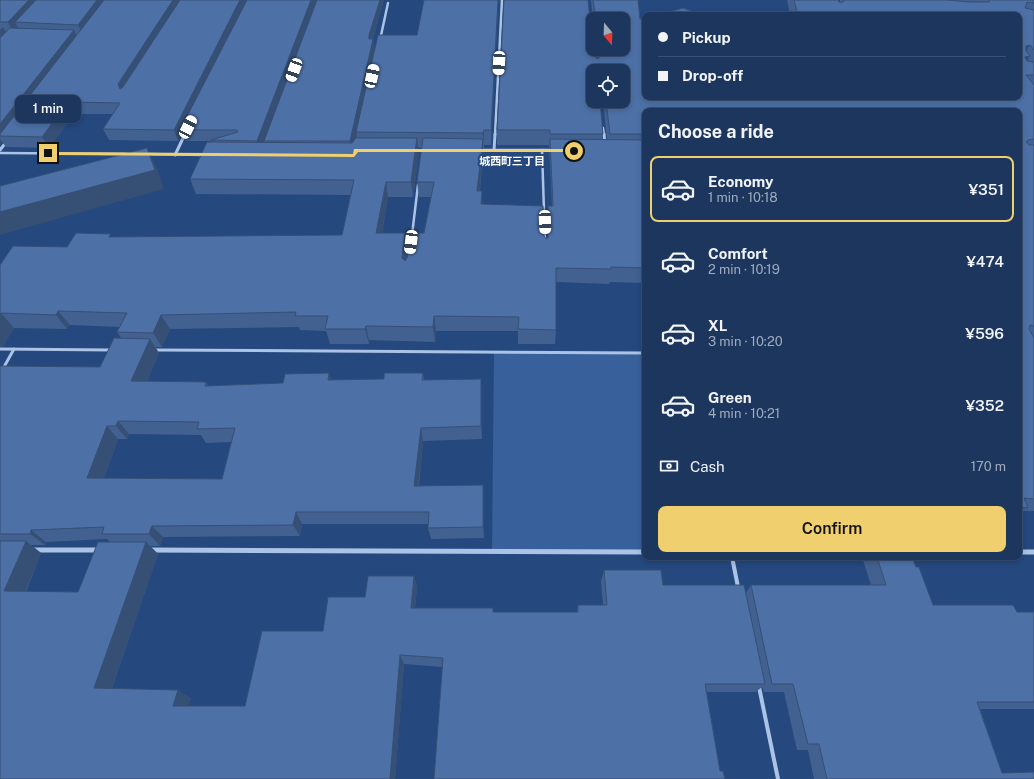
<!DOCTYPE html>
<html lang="en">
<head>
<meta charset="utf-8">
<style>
	body { margin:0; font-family:"Public Sans","Noto Sans JP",sans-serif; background:#294167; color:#f1f3f6; height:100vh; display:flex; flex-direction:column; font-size:15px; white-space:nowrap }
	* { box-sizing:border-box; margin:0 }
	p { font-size:13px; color:#a0abbc }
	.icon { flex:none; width:22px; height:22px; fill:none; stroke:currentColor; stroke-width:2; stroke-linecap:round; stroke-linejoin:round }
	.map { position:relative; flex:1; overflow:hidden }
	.drawer { position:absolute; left:642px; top:108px; width:380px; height:452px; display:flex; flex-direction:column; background:#1c365e; border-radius:8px; box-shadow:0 2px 6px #0003,0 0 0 1px #3a5073 }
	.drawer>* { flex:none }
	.banner { position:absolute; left:642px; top:12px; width:380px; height:88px; border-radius:8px; box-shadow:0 2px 6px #0003,0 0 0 1px #3a5073; display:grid; align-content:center; height:88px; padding:0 16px; background:#1c365e }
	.needle { width:26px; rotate:161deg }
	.controls { position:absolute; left:586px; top:12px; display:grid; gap:8px }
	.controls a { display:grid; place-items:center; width:44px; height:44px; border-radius:8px; background:#1c365e; box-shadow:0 2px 6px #0003,0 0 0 1px #3a5073; font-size:20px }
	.end { position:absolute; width:18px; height:18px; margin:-9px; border:5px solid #efcf6e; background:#111; box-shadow:0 0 0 2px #111 }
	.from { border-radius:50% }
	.bubble { position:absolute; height:28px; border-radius:8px; background:#1c365e; box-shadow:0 2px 6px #0003,0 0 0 1px #3a5073; font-size:13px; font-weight:600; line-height:28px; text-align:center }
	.car { position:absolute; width:12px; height:24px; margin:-12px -6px; border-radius:5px; box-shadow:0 0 3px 1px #0007; background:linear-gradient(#fff 24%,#345 0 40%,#fff 0 76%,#345 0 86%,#fff 0) }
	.banner b { display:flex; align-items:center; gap:14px; height:38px; font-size:15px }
	.banner b+b { border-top:1px solid #3a5073 }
	.banner i { width:10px; height:10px; background:#f1f3f6 }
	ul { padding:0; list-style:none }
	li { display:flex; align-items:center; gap:12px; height:66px; margin:0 8px 6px; padding:0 8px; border:2px solid transparent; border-radius:8px }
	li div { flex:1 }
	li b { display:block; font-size:15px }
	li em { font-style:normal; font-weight:600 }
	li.current { border-color:#efcf6e }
	li>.icon { width:36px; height:36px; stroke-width:1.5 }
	h2 { padding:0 16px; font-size:18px; line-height:48px }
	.pay { display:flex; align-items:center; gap:10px; height:44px; padding:0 16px; font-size:15px }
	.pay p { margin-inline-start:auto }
	.action { display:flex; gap:8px; margin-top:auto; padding:8px 16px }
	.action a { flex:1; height:46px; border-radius:8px; background:#efcf6e; color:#111; font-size:16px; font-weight:600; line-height:46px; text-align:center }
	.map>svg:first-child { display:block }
</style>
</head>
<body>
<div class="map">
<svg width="1034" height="779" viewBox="0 0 1034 779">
	<rect width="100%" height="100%" fill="#25487e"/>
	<path fill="#38619b" d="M494,352l151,1v199l-153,-1z"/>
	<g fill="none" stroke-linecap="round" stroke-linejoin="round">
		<g stroke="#aac3e6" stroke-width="2.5">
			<path d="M480,150h72"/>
			<path d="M542,150l3,91"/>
			<path d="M0,153l126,1"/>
			<path d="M148,154l56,1"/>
			<path d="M412,235l6,-50"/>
		</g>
		<g stroke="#aac3e6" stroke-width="3">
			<path d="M0,349l111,1"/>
			<path d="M155,350l490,3"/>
			<path d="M0,374l14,-25"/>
		</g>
		<g stroke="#aac3e6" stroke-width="4">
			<path d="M732,557l6,30"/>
			<path d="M759,687l19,92"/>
		</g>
		<g stroke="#aac3e6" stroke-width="2.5">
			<path d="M380,40l8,-37"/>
			<path d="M603,128l1,7"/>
			<path d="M184,135l1,-1"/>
			<path d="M495,135l7,-135"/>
		</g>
		<g stroke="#aac3e6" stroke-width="3">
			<path d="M604,134l1,11"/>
			<path d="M0,150l7,-9"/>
			<path d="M494,150l1,-16"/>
			<path d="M175,155l10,-21"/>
		</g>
		<g stroke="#aac3e6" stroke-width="5">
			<path d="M31,550h68"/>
			<path d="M149,550l496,2"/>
			<path d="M1019,552h15"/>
		</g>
	</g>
	<path fill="#426190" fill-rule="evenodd" d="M0,0h384l-11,39 2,11 123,-44 -7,139h-7v3h-1v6l-3,37 3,13 61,32 2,3 2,-1v-32h4l-3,-61h-52v-15l98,-73 2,2 -1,-10h27v-30h-30v2l-2,-21h47l7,97h374v-82h-229l-3,-15h52l-1,1 2,2v-3h194v511h-10l-5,4v-404h-374v172l-35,-1 -1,2 -53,-2v48l-1,14h-37v-13h-82l-1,11 -66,-2v4h-39l-4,-13 -26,-1 -1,-3 -129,2 -8,18h-7l4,6 -12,28 59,1 2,4 75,-3 48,-3 53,-1 39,-6 1,7 58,12v47l-59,2 -4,45 64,-1 1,12v41l-53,1 -3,-11 1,-4h-127l-2,12 -137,1 -3,9h-10l8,8 -46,134 79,10 -3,8h57l78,-75 42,-34 49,-21 3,11 -2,21 79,4h83l1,-7h25l-2,-24 3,-11 59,15 83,8 5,-8h120l-9,-28h50l21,48 84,7h17v97h-54l22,64 32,6h-220l-6,-29h-11l-13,-58h-20l-2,-5 -6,5h-49l13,79 5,8 -283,-112 -38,-3 -9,115h-395v-413l100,1 21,-29 -4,-6 3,-5 -50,-2 -3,4 -53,-1 -11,18 -3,1v-82l67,-18 46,-10 229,-2 9,-40 -155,-1 -6,-15 22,-37v-1h-27l-3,-7 -4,7 -69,-1 -6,-11 10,-15h-39l-25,34 -43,-1 -4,-5 -2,3zM593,71l30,30h-20l4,39 -4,-1v-5zM418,148h3l-4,34 2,15h12l-7,36 -18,27 1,-12 -2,-15h-23l6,-36h25l6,-44zM129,434l72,1 5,8 25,-1 -9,37 -118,-1 14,-39h9zM107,539l3,3 -32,50h-52l15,-39 -10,-8h14l1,-3z"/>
	<g fill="#364f75">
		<path d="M29,0h15l-29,22 3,6 -4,5 -6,-11z"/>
		<path d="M97,0h10l-24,35 -5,-10z"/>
		<path d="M173,0h11l-58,100 -8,-16z"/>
		<path d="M240,0h10l-70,130 2,4 -4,7 -4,-11z"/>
		<path d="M311,0h6l-53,141v2l-3,9 -4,-11z"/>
		<path d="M380,0h4l-11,39 2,11 -19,82 1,2 -4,18 -3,-11 19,-106z"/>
		<path d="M498,0h2l-2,6 -7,139v-15z"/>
		<path d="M3,27l6,11 -9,10v-18z"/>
		<path d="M74,30l5,11 -79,95v-12z"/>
		<path d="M1030,45l-9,15 5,-14z"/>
		<path d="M1030,56l-8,15 3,-14z"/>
		<path d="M68,102l6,12 -25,34 -7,-11z"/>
		<path d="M484,130v18l-1,-15z"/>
		<path d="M417,138l2,15 -6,44 -2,-15z"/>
		<path d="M0,139l2,3 -2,3z"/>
		<path d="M483,139v15l-5,52 -1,-15z"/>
		<path d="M147,148l9,18 8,23 -164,46v-23z"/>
		<path d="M386,182l2,15 -9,51 -3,-15z"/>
		<path d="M482,191l1,15 -2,-2z"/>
		<path d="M405,233l2,15 -3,25 -2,-15z"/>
		<path d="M58,311l12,14 -3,4 -11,-14z"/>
		<path d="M1,313l13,15 -11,18 -3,1v-32z"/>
		<path d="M161,315l9,14 -8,18 -9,-14z"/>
		<path d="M434,316l2,15 -1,11 -2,-15z"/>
		<path d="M366,326l3,14v4l-4,-15z"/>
		<path d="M150,339l9,14 -18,41 -10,-13z"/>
		<path d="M329,373l5,14 -6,-7z"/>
		<path d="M481,379l1,13v47l-1,-13z"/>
		<path d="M118,421l11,13 -2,5 -11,-13z"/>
		<path d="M107,426l11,13 -19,52 -12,-13z"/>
		<path d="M421,428l2,13 -6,57 -3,-12z"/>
		<path d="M483,485l1,12v41l-1,-11z"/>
		<path d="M296,512l6,12 -2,12 -7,-11z"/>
		<path d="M152,526l11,11 -3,9 -11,-12z"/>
		<path d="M31,530l15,12 -1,3 -15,-11z"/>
		<path d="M26,541l15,12 -20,49 -17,-11z"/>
		<path d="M146,542l12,12 -49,142 -15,-8z"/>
		<path d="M414,576l3,11 -3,31 -3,-10z"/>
		<path d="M400,655l4,9 -9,115h-5z"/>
		<path d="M178,690l13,8 -5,16 -13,-8z"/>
	</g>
	<g fill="#4d71a7" stroke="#364f75" fill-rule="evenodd">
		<path d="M0,0h29l-21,22h-8z"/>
		<path d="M36,0h61l-19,25 -63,-3z"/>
		<path d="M104,0h69l-55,84 2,5 3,-2 57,-87h60l-66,130 -71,-1 17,-26 -52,-1 -26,35 -42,-1v-2z"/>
		<path d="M247,0h64l-54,141 -46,-1 27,-8 -1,-2h-57z"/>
		<path d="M317,0h63l-11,35v4h4l-23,102h-86z"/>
		<path d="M424,0h74l-7,130h-7l-1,3 -127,-1 22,-97h39z"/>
		<path d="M504,0h84l3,31 2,2v16h1l1,8 3,2 2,-3 -1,-7h24v-30h-27l-3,-19h45l2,19 5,-1v79h242l4,1v-1h128v-82h-221l-4,-15h45l-1,1 3,2 3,-2v-1h103l22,2h20v-2h45v3l-7,-1 -2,6 9,2v40l-4,-5 -4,1v5l4,5 -5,1 2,4 7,1v13h-8l8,10v54l-6,1 -2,2 3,3h5v181l-4,-1 -1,4 5,9v161l-10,-1 4,10 -9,-1v-396h-374v23h-35l-4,-33h17v-30h-30v30h7l3,33h-53v-4h-53z"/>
		<path d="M683,8l20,7h-46z"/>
		<path d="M10,28l64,2 -74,94v-86z"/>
		<path d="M355,138h62l-6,44h-25l-10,51h29l-3,25 3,3 2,-3 4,-25h13l10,-51h-17l6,-44 60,1 -6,52h5l-1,13 62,2 1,30 2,3 2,-1v-32h5l-3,-67 95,1v128l-34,-1v2l-55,-1v62l-38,-1 1,-12 -85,-1 -1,11 -67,-1 -1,3h-40l3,-13h-33l1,-4 -135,3 -8,18 -36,-1 10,-19 -69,-2 -2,4 -55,-2 -1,2v-50l13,-19 54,1 9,-14 35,1 -2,3 233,-2 12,-55 -164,-1 17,-37 145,1 2,-2z"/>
		<path d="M147,148l8,22 -155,42v-26z"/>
		<path d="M114,338l36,1 -19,42 75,1 -1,4 78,-3 2,-9 44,-1 -1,7 56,-1v-6h39l-1,7 59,-1v47l-60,2 -7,58 69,-1v42l-55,1 1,-16h-133l-3,13 -141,1 -3,8h-47l2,-7 -73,3 -1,4h-30v-168l100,1zM118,421l81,1 -2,7 38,-1 -13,51 -135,-1 20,-52h9z"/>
		<path d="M0,541h26l-22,50 74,1 20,-50h48l-52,146 84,2 -5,16h72l17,-75h61l5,-34h37l3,-21h46l-3,32h82v4h85v-7h29l-3,-35h57l2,15h81l21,99h-60l15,87h3l2,8h-291l9,-121 -43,-3 -10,124h-390z"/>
		<path d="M877,557h35l4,10h3l14,38h80l4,7h17v90h-57l25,71 32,-1v7h-207l-8,-35h-11l-15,-60h-21l-21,-99h135z"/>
	</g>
	<path fill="#efcf6e" d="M354,149h220l2,2 -2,1h-216l-4,5 -306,-2 -3,-2 3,-1 305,2z"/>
	<g text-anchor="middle" stroke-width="4" stroke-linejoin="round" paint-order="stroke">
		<g font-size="11" font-weight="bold" fill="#fff" stroke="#25487e">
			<text x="512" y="165">城西町三丁目</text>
		</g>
	</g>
</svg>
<div class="controls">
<a><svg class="needle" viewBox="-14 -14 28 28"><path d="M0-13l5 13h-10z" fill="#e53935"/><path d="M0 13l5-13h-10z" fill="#a0abbc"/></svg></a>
<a><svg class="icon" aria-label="locate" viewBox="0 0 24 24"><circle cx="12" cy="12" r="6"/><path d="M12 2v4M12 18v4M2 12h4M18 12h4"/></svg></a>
</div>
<i class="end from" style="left:574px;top:151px"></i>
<i class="end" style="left:48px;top:153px"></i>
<div class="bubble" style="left:15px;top:95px;width:66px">1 min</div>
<i class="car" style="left:499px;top:63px;rotate:183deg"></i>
<i class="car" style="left:294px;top:70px;rotate:200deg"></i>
<i class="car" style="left:372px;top:76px;rotate:12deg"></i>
<i class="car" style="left:188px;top:127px;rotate:27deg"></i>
<i class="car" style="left:545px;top:222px;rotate:178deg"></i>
<i class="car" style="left:411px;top:242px;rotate:187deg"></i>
<div class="banner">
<b><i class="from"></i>Pickup</b>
<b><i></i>Drop-off</b>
</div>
<section class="drawer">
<h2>Choose a ride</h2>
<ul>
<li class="current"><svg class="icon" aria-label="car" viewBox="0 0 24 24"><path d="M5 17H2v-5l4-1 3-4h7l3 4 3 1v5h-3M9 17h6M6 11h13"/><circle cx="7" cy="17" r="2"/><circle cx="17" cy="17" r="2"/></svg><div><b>Economy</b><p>1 min · 10:18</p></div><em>¥351</em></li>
<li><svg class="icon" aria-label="car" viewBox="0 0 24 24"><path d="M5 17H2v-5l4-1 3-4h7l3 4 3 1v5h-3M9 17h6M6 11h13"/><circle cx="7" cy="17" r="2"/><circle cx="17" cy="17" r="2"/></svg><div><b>Comfort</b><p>2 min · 10:19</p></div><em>¥474</em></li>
<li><svg class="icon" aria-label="car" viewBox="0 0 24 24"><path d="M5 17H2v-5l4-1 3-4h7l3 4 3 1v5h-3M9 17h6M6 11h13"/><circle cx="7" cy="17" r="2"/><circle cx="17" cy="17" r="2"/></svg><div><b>XL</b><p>3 min · 10:20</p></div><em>¥596</em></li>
<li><svg class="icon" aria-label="car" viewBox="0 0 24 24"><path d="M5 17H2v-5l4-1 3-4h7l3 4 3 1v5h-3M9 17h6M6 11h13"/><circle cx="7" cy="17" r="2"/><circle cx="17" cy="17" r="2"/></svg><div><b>Green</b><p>4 min · 10:21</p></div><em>¥352</em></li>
</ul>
<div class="pay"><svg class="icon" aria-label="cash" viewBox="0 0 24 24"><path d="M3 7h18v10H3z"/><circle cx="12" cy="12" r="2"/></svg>Cash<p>170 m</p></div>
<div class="action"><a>Confirm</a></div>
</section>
</div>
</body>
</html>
